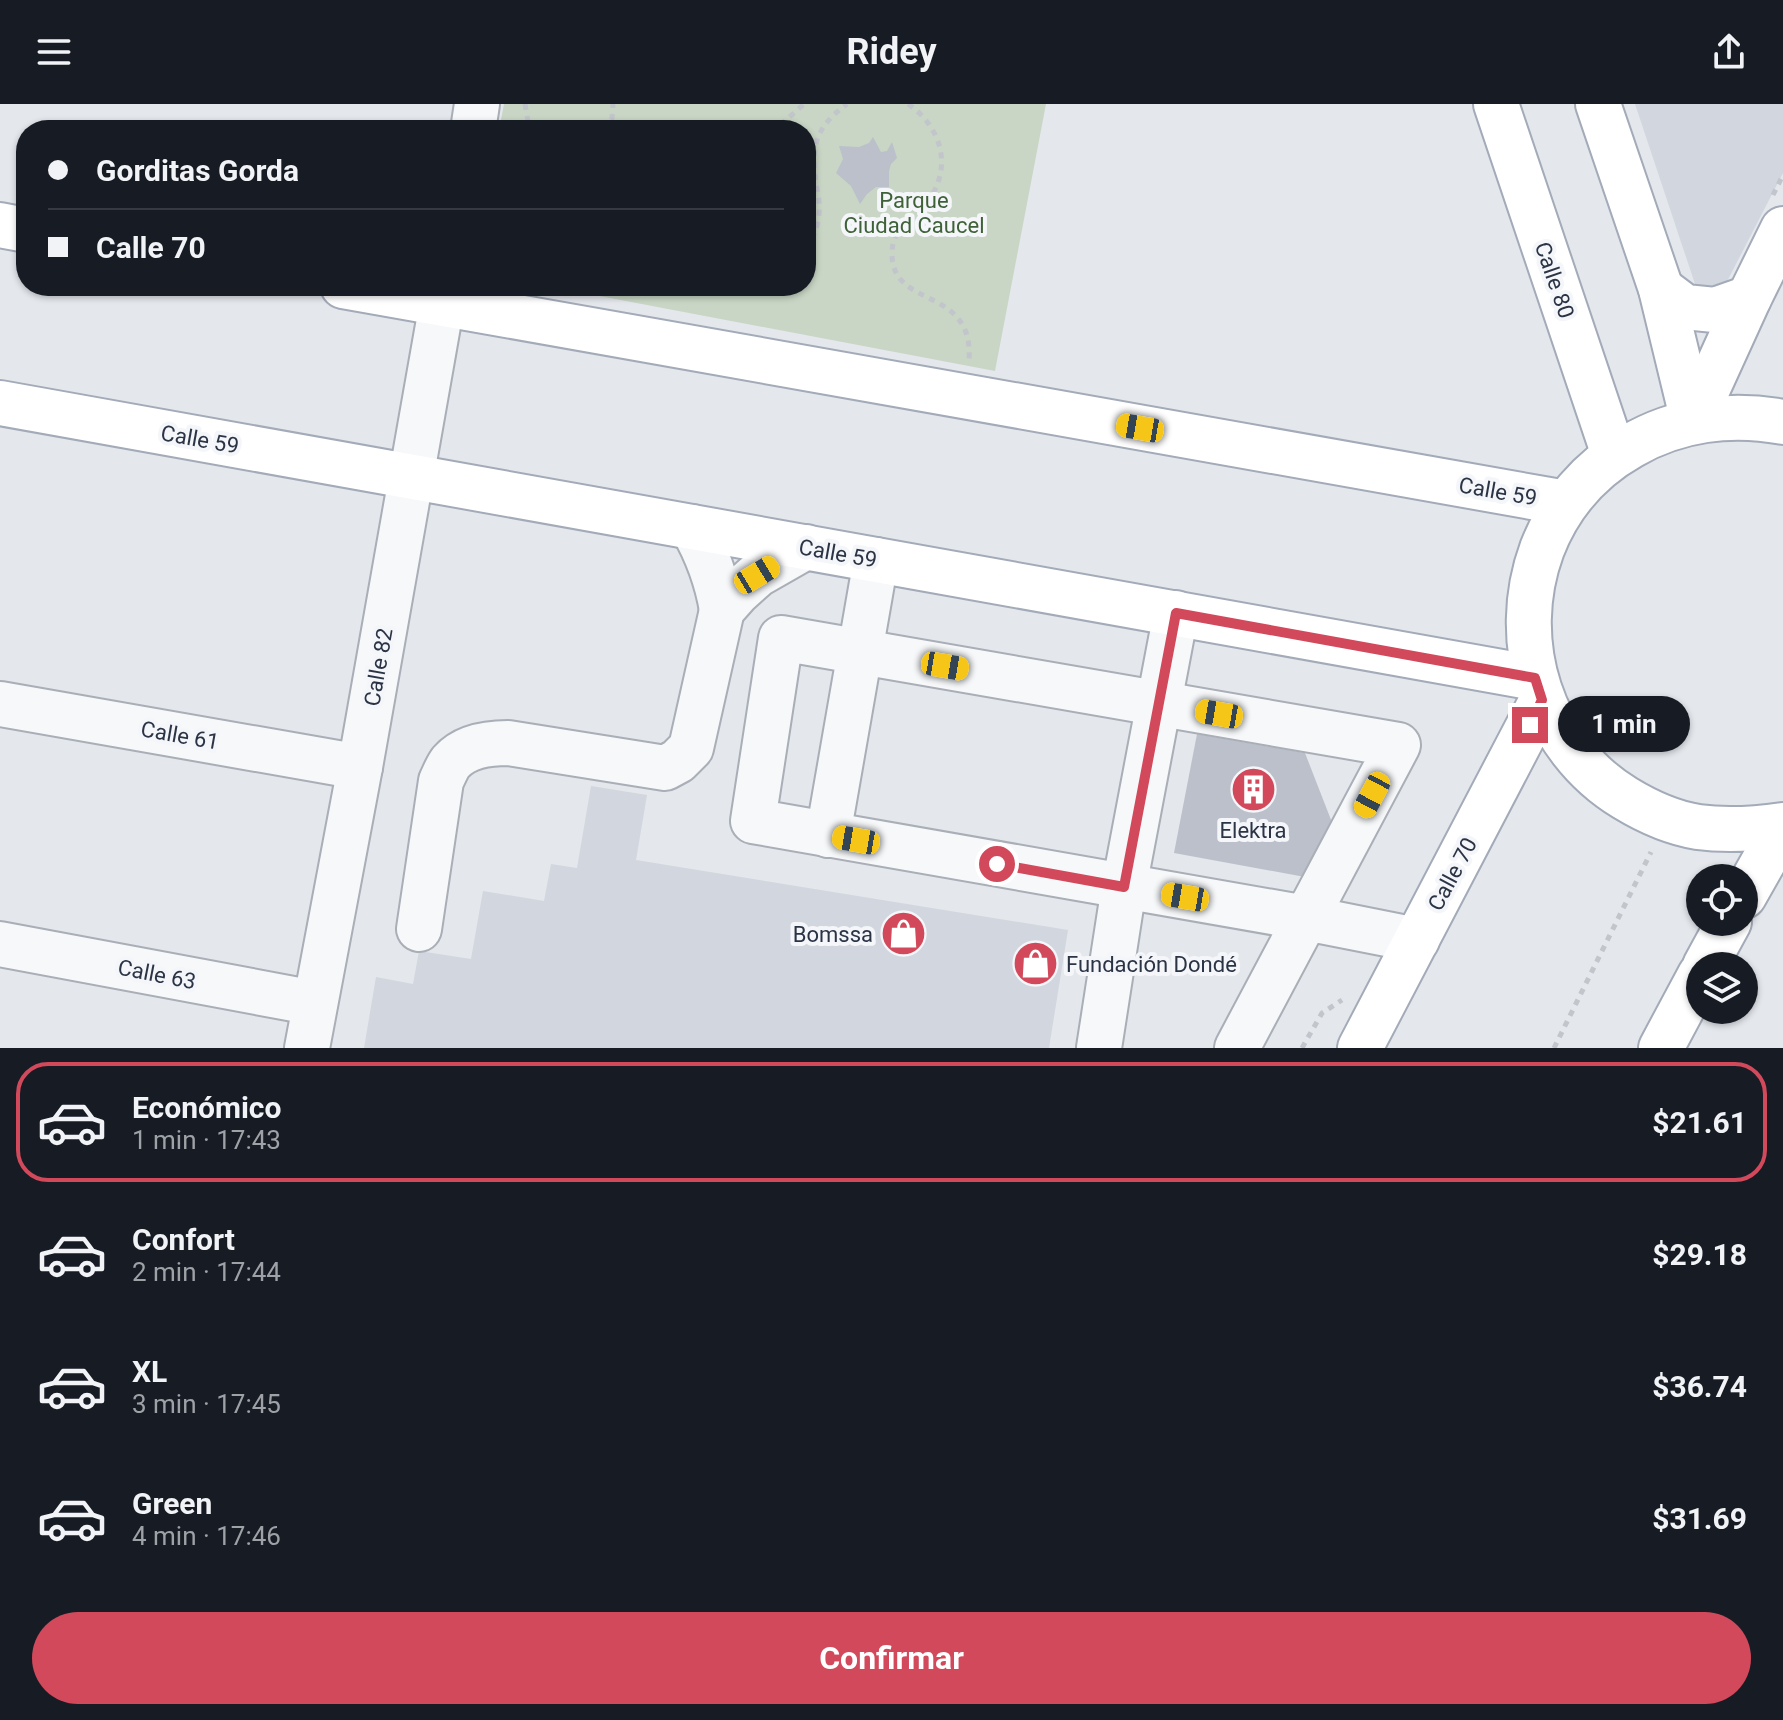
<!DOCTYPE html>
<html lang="es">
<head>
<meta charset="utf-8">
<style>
	body { margin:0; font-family:Roboto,sans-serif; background:#242831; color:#f1f3f6; height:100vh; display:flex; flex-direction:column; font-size:30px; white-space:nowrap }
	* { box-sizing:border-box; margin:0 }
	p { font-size:26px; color:#9ea1a6 }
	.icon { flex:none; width:44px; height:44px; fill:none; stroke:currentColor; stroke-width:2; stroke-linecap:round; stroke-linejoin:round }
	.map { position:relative; height:944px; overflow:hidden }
	.drawer { display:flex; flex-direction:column; background:#171b24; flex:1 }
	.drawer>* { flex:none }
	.banner { position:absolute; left:16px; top:16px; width:800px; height:176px; border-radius:32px; box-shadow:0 2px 6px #0004; display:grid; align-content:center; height:176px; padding:0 32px; background:#171b24 }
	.controls { position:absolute; left:1686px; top:760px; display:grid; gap:16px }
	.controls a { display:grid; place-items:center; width:72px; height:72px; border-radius:50%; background:#171b24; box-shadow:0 2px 6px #0004; font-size:40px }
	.end { position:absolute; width:36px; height:36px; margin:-18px; border:10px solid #d1495b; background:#fff; box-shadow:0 0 0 4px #fff }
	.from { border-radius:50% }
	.bubble { position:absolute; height:56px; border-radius:28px; background:#171b24; box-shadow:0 2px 6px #0004; font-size:26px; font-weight:700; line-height:56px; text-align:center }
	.car { position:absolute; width:24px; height:48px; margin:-24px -12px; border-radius:10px; box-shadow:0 0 6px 2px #0007; background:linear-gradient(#f5c518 24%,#345 0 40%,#f5c518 0 76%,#345 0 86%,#f5c518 0) }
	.banner b { display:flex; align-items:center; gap:28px; height:76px; font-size:30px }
	.banner b+b { border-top:2px solid #363941 }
	.banner i { width:20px; height:20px; background:#f1f3f6 }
	ul { padding:14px 0 0; list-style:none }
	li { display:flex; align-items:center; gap:24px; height:120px; margin:0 16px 12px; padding:0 16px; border:4px solid transparent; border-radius:32px }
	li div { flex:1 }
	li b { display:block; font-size:30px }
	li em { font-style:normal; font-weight:700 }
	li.active { border-color:#d1495b }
	li>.icon { width:72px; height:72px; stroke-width:1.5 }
	.primary-button { display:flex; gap:16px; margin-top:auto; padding:16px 32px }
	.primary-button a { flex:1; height:92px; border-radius:48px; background:#d1495b; color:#fff; font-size:32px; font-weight:700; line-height:92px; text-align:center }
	header { display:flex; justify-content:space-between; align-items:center; height:104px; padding:0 32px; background:#171b24; font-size:36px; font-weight:700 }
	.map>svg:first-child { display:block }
</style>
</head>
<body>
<header><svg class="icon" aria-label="menu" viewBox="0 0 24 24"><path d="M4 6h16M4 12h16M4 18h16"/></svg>Ridey<svg class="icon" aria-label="share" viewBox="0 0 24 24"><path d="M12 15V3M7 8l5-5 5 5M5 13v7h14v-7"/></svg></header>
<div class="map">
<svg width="1783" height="944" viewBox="0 0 1783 944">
	<rect width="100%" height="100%" fill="#e4e7ec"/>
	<g fill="#d2d6de">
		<path d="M1635,0h148v69l-63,122 -21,1z"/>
		<path d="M591,682l56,9 -11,65 432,70 -19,118h-685l12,-71 37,7 6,-33 52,8 12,-68 61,10 7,-37 26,4z"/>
	</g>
	<path fill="#c9d6c5" d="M504,0h542l-51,267 -448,-85h259v-156h-307z"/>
	<g fill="#bbc0ca">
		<path d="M873,33l8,15 6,-1 5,-9 5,16 -6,6 -2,7v16h-13l-9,7 -7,10 -9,-18 -15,-13 7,-14 -4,-13 20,1 10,-4z"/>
		<path d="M1197,630l108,19 28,72 -28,52 -131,-24z"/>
	</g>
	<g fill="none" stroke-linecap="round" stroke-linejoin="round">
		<defs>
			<g id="minor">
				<path d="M473,26l4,-26"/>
				<path d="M692,423c15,26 25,53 30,83"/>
				<path d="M0,600l360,63"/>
				<path d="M828,731l48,-275"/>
				<path d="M419,825l22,-148c3,-6 6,-14 10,-19 14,-16 37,-19 57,-19l157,25 13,-7 13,-13 31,-138 16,-18 19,-17 49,-28"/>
				<path d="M0,840l315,59"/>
				<path d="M307,944l53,-281 85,-481"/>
				<path d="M1099,944l25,-161 52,-274"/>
				<path d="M1237,944l161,-303 -617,-107 -28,183 553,97 111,22"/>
			</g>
			<g id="major">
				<path d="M1496,0l118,351"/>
				<path d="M1598,0l63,185 32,132"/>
				<path d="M0,121l26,5"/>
				<path d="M343,182l1223,217"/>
				<path d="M1661,185l24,18 30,3 34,-12"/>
				<path d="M0,299l1535,275"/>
				<path d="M1693,317l56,-123 34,-69"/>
				<path d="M1783,318c-52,-10 -106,-3 -152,24 -41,23 -72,59 -89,103 -34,92 -1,198 83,249 23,14 48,25 73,29 29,4 57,2 85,-2"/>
				<path d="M1744,792l39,-69"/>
				<path d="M1705,862l24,-44"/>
				<path d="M1360,944l182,-348"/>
				<path d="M1661,944l39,-73"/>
			</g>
		</defs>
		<use href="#minor" stroke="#a9aeb7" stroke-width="48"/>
		<use href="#major" stroke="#a3abb8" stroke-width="48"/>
		<g stroke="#c2c5cb" stroke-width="5" stroke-dasharray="6 6" stroke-linecap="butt">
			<path d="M525,0l3,17 5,9"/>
			<path d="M908,0c31,21 44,58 24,91 -15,23 -40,27 -40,59 0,56 82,31 77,106"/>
			<path d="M605,26l7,-12 1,-14"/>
			<path d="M770,26l8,-3 26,-23"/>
			<path d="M1773,91l10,-20"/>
			<path d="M806,145c7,-11 12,-22 13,-35 2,-13 -3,-26 -4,-39 -4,-34 5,-51 32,-71"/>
			<path d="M1302,944l20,-35 20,-13"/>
			<path d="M1554,944l97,-196"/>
		</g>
		<use href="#minor" stroke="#f7f8fa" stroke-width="44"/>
		<use href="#major" stroke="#fff" stroke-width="44"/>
	</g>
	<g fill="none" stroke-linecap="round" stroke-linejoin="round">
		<path stroke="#d1495b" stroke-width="10" d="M997,760l127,23 52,-274 359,65 7,22 -12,25"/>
	</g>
	<defs>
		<symbol id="building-disc" viewBox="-11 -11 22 22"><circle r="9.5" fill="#d1495b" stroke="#f4f6f9"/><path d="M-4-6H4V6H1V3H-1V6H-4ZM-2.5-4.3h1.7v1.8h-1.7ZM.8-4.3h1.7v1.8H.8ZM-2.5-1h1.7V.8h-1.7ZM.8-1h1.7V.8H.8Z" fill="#fff"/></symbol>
		<symbol id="shop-disc" viewBox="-11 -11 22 22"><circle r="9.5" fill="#d1495b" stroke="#f4f6f9"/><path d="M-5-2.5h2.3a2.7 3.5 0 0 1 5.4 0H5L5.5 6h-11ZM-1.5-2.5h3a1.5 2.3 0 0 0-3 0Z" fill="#fff"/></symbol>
	</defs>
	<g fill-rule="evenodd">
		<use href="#building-disc" x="1228" y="660" width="51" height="51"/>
		<use href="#shop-disc" x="878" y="804" width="51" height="51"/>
		<use href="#shop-disc" x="1010" y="834" width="51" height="51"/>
	</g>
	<g text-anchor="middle" stroke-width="8" stroke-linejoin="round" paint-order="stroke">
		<g font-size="22" fill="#3f6138" stroke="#f4f6f9">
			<text x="914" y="104">Parque<tspan x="914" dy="25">Ciudad Caucel</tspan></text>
		</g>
		<g font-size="22" fill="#2b3445" stroke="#f4f6f9">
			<text transform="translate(1555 176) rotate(71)" y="8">Calle 80</text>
			<text transform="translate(200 335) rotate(10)" y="8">Calle 59</text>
			<text transform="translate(1498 387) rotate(10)" y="8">Calle 59</text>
			<text transform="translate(838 449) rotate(10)" y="8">Calle 59</text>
			<text transform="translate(378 563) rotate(-80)" y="8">Calle 82</text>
			<text transform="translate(180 631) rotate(10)" y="8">Calle 61</text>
			<text transform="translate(1452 770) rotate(-62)" y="8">Calle 70</text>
			<text transform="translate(157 870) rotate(11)" y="8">Calle 63</text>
		</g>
		<g font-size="22" fill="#2b3445" stroke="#f4f6f9">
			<text x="1253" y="734">Elektra</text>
			<text x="873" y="838" text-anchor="end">Bomssa</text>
			<text x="1066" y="868" text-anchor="start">Fundación Dondé</text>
		</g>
	</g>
</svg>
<div class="controls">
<a><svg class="icon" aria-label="locate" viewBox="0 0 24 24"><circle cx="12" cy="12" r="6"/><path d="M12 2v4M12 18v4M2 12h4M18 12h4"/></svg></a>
<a><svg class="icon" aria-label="layers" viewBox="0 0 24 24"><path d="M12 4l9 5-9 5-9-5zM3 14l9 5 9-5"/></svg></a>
</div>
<i class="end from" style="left:997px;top:760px"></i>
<i class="end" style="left:1530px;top:621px"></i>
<div class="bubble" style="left:1558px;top:592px;width:132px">1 min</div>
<i class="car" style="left:1140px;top:324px;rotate:280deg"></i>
<i class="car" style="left:757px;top:471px;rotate:59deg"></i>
<i class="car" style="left:945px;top:562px;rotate:100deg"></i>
<i class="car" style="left:1219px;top:610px;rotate:280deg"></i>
<i class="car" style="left:1372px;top:691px;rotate:208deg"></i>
<i class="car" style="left:856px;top:736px;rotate:280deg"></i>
<i class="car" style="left:1185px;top:793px;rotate:280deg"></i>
<div class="banner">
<b><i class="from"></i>Gorditas Gorda</b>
<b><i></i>Calle 70</b>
</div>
</div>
<section class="drawer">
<ul>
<li class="active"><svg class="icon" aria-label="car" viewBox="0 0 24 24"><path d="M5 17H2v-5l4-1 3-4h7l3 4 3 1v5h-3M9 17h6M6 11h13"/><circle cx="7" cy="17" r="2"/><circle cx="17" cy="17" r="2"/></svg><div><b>Económico</b><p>1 min · 17:43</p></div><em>$21.61</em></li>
<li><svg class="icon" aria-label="car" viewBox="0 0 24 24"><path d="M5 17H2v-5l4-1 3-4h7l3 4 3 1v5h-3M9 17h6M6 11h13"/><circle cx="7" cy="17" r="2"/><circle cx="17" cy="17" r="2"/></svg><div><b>Confort</b><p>2 min · 17:44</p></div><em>$29.18</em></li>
<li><svg class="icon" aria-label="car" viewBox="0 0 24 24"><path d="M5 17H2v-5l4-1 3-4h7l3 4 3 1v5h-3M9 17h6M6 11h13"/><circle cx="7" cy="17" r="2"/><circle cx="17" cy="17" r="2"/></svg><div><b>XL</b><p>3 min · 17:45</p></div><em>$36.74</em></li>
<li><svg class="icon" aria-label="car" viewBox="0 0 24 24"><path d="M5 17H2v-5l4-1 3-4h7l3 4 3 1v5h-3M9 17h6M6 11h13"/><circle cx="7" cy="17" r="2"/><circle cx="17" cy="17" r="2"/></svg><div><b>Green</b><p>4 min · 17:46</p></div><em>$31.69</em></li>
</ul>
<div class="primary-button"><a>Confirmar</a></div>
</section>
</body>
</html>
